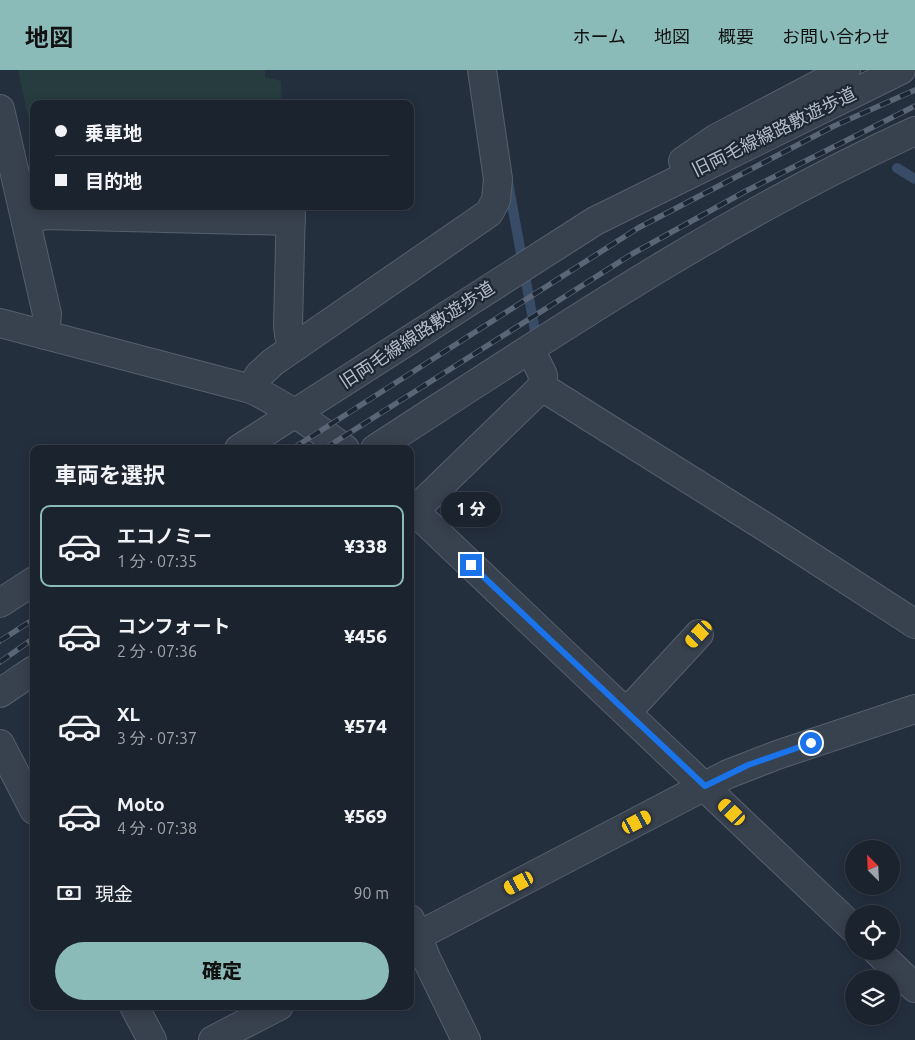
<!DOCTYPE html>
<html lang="ja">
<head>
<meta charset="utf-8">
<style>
	body { margin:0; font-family:Ubuntu,"Noto Sans JP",sans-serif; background:#242b36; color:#f1f3f6; height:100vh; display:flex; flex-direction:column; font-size:19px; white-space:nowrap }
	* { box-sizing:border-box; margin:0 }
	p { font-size:16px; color:#a0a4aa }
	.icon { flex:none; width:28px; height:28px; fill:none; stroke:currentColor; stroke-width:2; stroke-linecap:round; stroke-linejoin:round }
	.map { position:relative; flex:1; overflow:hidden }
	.sheet { position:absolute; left:30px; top:375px; width:384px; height:565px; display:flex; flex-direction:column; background:#1b232e; border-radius:10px; box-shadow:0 2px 12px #0003,0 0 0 1px #39404a }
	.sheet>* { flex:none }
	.top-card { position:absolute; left:30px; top:30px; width:384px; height:110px; border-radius:10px; box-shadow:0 2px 12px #0003,0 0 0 1px #39404a; display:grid; align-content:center; height:110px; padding:0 25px; background:#1b232e }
	.needle { width:32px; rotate:336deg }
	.controls { position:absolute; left:845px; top:770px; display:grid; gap:10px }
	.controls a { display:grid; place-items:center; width:55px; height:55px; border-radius:50%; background:#1b232e; box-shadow:0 2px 12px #0003,0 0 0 1px #39404a; font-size:25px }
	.end { position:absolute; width:22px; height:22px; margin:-11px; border:6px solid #1a73e8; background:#fff; box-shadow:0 0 0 2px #fff }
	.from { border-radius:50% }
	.bubble { position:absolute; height:35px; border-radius:18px; background:#1b232e; box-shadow:0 2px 12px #0003,0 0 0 1px #39404a; font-size:16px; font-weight:800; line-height:35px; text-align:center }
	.car { position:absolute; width:15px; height:30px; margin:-15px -8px; border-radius:6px; box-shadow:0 0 4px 1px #0007; background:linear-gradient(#f5c518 24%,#345 0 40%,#f5c518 0 76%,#345 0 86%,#f5c518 0) }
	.top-card b { display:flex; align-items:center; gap:18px; height:48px; font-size:19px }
	.top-card b+b { border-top:1px solid #39404a }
	.top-card i { width:12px; height:12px; background:#f1f3f6 }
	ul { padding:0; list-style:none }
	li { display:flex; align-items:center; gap:15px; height:82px; margin:0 10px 8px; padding:0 15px; border:2px solid transparent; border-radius:10px }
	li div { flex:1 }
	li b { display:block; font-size:19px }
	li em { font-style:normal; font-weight:800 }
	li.on { border-color:#8bbbb9 }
	li>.icon { width:45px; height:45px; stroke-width:1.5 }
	h2 { padding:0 25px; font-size:22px; line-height:60px }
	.pay { display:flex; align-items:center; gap:12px; height:55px; padding:0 25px; font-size:19px }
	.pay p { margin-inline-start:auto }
	.cta { display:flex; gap:10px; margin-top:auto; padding:10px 25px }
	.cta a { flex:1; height:58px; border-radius:30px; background:#8bbbb9; color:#111; font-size:20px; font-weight:800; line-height:58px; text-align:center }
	header { display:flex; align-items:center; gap:30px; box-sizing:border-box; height:70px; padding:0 25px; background:#8bbbb9; color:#111 }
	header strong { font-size:24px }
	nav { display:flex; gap:28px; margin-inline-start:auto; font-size:18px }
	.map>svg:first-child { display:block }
</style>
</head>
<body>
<header>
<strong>地図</strong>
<nav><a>ホーム</a><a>地図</a><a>概要</a><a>お問い合わせ</a></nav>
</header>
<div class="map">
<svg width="915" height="970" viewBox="0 0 915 970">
	<rect width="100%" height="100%" fill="#242f3e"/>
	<path fill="#263c3f" d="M18,0h247v7l16,4 1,23h-248v42z"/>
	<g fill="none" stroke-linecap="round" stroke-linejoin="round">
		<g stroke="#394c67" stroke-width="10">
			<path d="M897,98l18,11"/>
			<path d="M508,112l29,160"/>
		</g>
		<defs>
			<g id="minor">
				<path d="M0,39l47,205 -2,21"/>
				<path d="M683,91l32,-22 131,-69"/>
				<path d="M291,136l-3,119 1,10 7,11"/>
				<path d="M26,151l19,-6 246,6"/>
				<path d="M0,253l251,66c34,16 64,37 94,60"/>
				<path d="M542,317l228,143 145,94"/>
				<path d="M251,319l8,-14 14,-13 216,-149 7,-13 2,-21 -16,-109"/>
				<path d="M239,379l356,-228 306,-151"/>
				<path d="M375,379c176,-114 349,-231 540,-318"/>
				<path d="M410,437l444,422"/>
				<path d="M414,441l128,-124 1,-12 -13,-26"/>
				<path d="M0,533l34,-22"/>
				<path d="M0,623l34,-23"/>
				<path d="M627,642l72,-78"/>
				<path d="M0,674l34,66"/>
				<path d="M410,849l17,41 39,80"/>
				<path d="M410,870l318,-166 49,-19 138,-46"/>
				<path d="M877,881l38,37"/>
				<path d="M134,936l18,34"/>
				<path d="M213,970l66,-34"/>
			</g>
		</defs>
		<use href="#minor" stroke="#565f6c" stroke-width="30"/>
		<use href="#minor" stroke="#38414e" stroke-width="28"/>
		<defs>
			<g id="rail">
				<path d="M292,379l346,-221 196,-102 81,-36"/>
				<path d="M324,379l308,-195 114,-63 169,-85"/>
				<path d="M0,571l34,-22"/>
				<path d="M0,592l34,-24"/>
			</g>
		</defs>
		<use href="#rail" stroke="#5a6575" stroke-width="5.5"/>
		<use href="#rail" stroke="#1d2633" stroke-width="4" stroke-dasharray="11" stroke-linecap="butt"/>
	</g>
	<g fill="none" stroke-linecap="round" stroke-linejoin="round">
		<path stroke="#1a73e8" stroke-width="6" d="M471,495l234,221 43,-21 63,-22"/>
	</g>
	<g text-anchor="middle" stroke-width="4.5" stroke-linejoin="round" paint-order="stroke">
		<g font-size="18" fill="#b4bcc9" stroke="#1d2633">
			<text transform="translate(774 62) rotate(-26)" y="6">旧両毛線線路敷遊歩道</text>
			<text transform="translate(417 265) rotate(-33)" y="6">旧両毛線線路敷遊歩道</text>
		</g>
	</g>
</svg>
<div class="controls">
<a><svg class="needle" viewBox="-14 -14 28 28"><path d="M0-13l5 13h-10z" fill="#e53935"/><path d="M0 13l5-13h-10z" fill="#a0a4aa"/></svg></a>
<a><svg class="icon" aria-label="locate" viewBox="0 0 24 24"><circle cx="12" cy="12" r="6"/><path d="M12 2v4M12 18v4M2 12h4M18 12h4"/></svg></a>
<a><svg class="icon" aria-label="layers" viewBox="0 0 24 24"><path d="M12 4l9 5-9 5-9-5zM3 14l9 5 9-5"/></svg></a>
</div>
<i class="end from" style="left:811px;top:673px"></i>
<i class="end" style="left:471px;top:495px"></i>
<div class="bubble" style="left:441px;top:422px;width:60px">1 分</div>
<i class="car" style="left:699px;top:564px;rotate:223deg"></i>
<i class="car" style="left:732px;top:742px;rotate:314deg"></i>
<i class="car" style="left:637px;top:752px;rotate:62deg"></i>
<i class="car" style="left:519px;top:813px;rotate:242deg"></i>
<div class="top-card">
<b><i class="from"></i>乗車地</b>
<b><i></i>目的地</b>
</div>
<section class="sheet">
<h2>車両を選択</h2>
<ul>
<li class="on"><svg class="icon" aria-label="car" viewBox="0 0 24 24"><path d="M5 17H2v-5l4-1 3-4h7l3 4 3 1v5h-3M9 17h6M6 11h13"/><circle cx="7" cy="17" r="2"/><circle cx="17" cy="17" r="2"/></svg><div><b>エコノミー</b><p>1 分 · 07:35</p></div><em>¥338</em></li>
<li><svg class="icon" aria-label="car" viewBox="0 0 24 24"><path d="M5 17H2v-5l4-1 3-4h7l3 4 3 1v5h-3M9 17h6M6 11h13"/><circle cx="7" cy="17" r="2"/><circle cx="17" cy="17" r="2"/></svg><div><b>コンフォート</b><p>2 分 · 07:36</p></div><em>¥456</em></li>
<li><svg class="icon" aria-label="car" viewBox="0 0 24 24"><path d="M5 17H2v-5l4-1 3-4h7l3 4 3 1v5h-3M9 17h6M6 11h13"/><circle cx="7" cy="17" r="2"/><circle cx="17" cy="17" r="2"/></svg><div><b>XL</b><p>3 分 · 07:37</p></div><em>¥574</em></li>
<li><svg class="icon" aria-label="car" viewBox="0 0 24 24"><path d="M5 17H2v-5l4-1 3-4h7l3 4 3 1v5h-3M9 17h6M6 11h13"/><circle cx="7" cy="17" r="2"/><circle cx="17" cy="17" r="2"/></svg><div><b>Moto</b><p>4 分 · 07:38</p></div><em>¥569</em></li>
</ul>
<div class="pay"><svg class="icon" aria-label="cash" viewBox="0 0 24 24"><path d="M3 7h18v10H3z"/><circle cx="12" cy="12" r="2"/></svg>現金<p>90 m</p></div>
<div class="cta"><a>確定</a></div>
</section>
</div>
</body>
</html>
